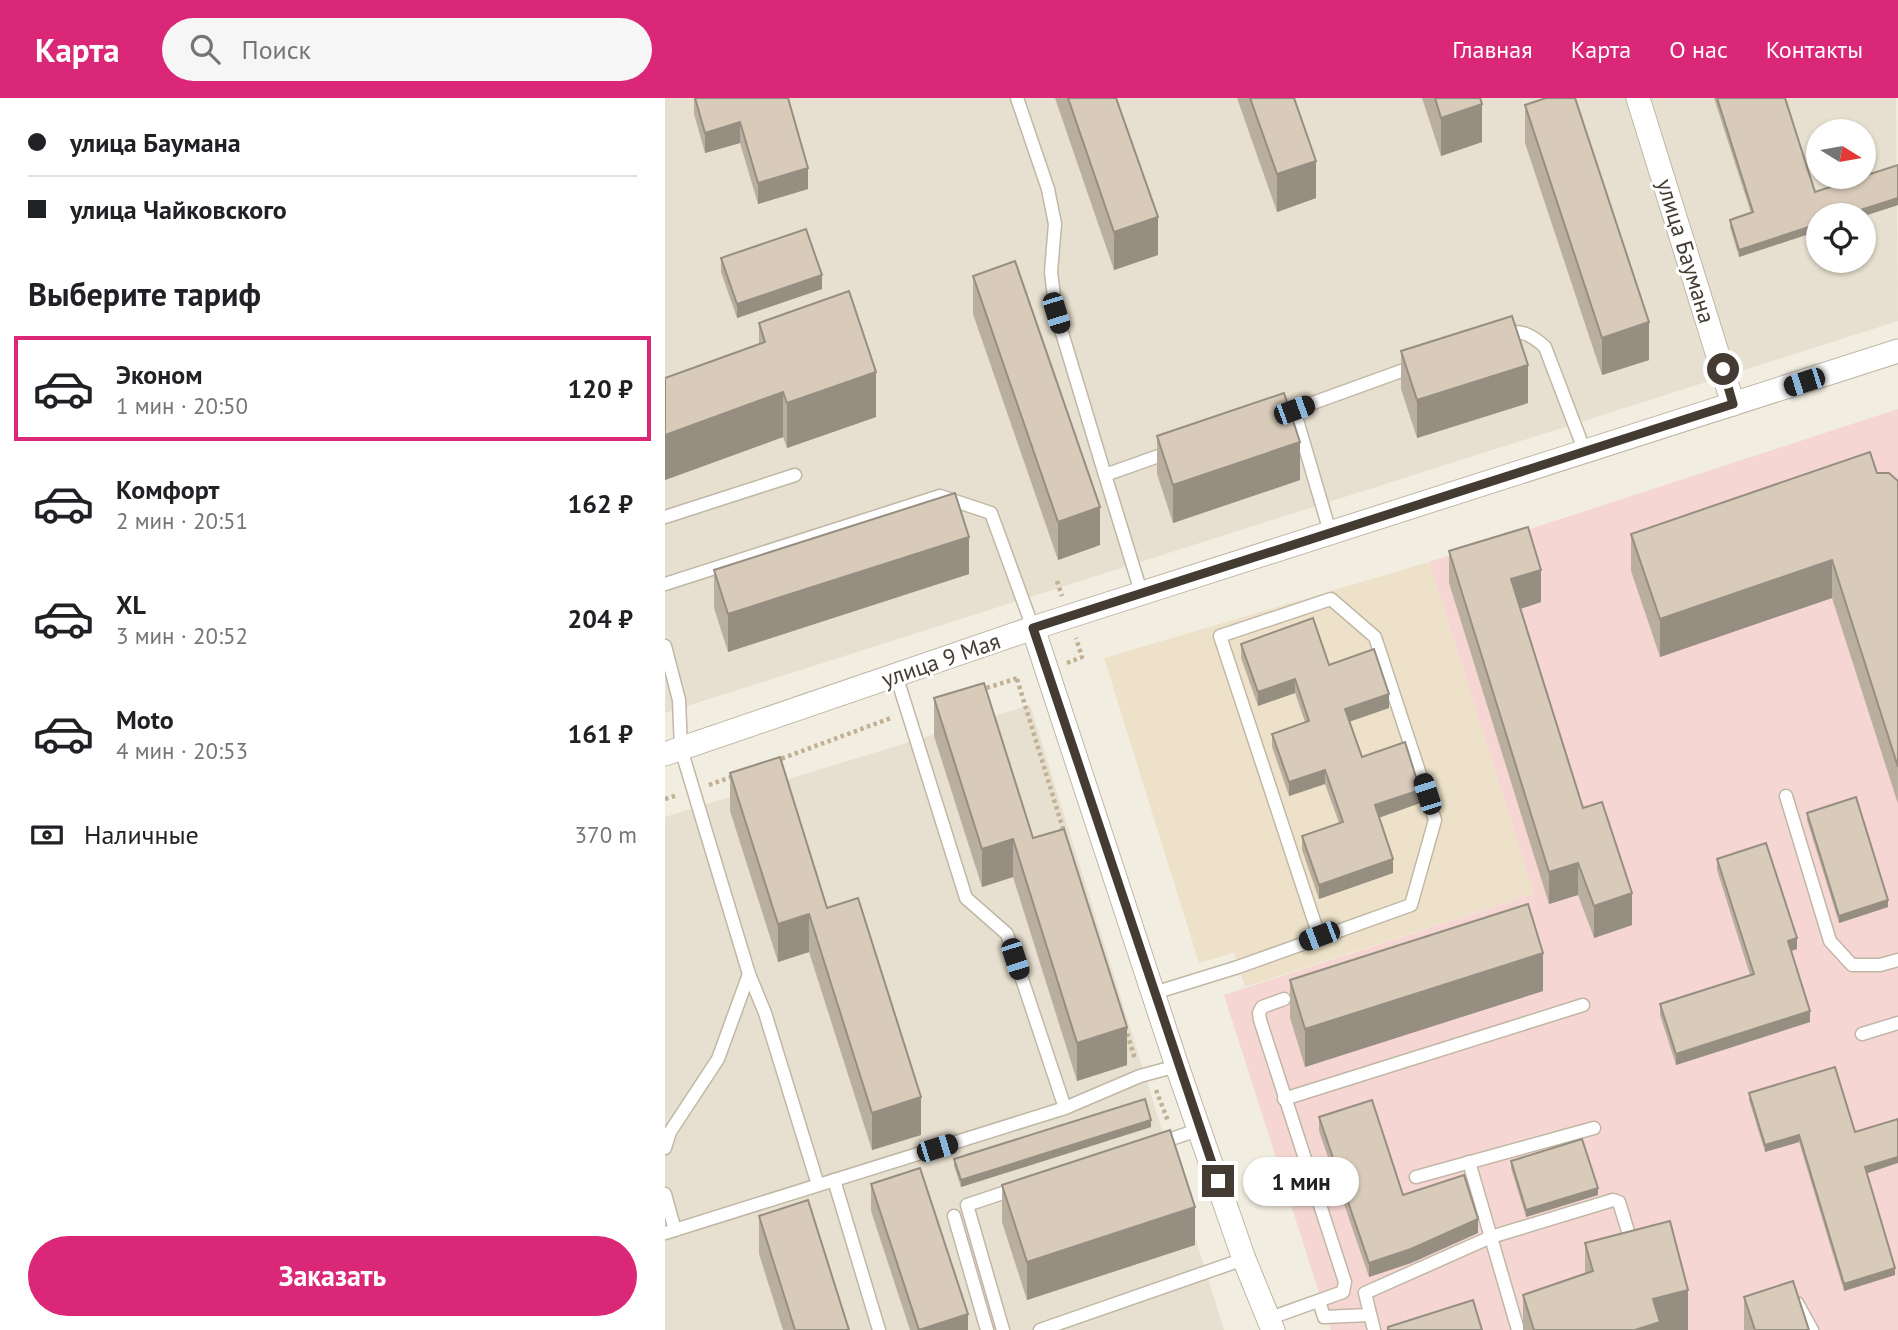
<!DOCTYPE html>
<html lang="ru">
<head>
<meta charset="utf-8">
<style>
	body { margin:0; font-family:"PT Sans",sans-serif; background:#f6f6f6; color:#202124; height:100vh; display:flex; flex-direction:column; font-size:26px; white-space:nowrap }
	* { box-sizing:border-box; margin:0 }
	p { font-size:23px; color:#757577 }
	.icon { flex:none; width:38px; height:38px; fill:none; stroke:currentColor; stroke-width:2; stroke-linecap:round; stroke-linejoin:round }
	.map { position:relative; flex:1; overflow:hidden }
	.panel { display:flex; flex-direction:column; background:#fff; width:665px }
	.panel>* { flex:none }
	.hud { display:grid; align-content:center; height:154px; padding:0 28px; background:#fff }
	.needle { width:46px; rotate:101deg }
	.fabs { position:absolute; left:1141px; top:21px; display:grid; gap:14px }
	.fabs a { display:grid; place-items:center; width:70px; height:70px; border-radius:50%; background:#fff; box-shadow:0 2px 5px #0004; font-size:35px }
	.end { position:absolute; width:32px; height:32px; margin:-16px; border:9px solid #443c32; background:#fff; box-shadow:0 0 0 4px #fff }
	.from { border-radius:50% }
	.bubble { position:absolute; height:49px; border-radius:24px; background:#fff; box-shadow:0 2px 5px #0004; font-size:23px; font-weight:700; line-height:49px; text-align:center }
	.car { position:absolute; width:21px; height:42px; margin:-21px -10px; border-radius:9px; box-shadow:0 0 5px 2px #0007; background:linear-gradient(#222 24%,#8ab4d8 0 40%,#222 0 76%,#8ab4d8 0 86%,#222 0) }
	.hud b { display:flex; align-items:center; gap:24px; height:66px; font-size:26px }
	.hud b+b { border-top:2px solid #e0e0e0 }
	.hud i { width:18px; height:18px; background:#202124 }
	ul { padding:0; list-style:none }
	li { display:flex; align-items:center; gap:21px; height:105px; margin:0 14px 10px; padding:0 14px; border:4px solid transparent; border-radius:0px }
	li div { flex:1 }
	li b { display:block; font-size:26px }
	li em { font-style:normal; font-weight:700 }
	li.active { border-color:#db2777 }
	li>.icon { width:63px; height:63px; stroke-width:1.5 }
	h2 { padding:0 28px; font-size:32px; line-height:84px }
	.pay { display:flex; align-items:center; gap:18px; height:77px; padding:0 28px; font-size:26px }
	.pay p { margin-inline-start:auto }
	.cta { display:flex; gap:14px; margin-top:auto; padding:14px 28px }
	.cta a { flex:1; height:80px; border-radius:42px; background:#db2777; color:#fff; font-size:28px; font-weight:700; line-height:80px; text-align:center }
	header { display:flex; align-items:center; gap:42px; box-sizing:border-box; height:98px; padding:0 35px; background:#db2777; color:#fff }
	header strong { font-size:33px }
	nav { display:flex; gap:38px; margin-inline-start:auto; font-size:24px }
	.search { width:490px; height:63px; background:#f6f6f6; display:flex; align-items:center; gap:18px; box-sizing:border-box; padding:0 24px; border-radius:38px; color:#757577; font-size:26px }
	main { display:flex; flex:1; min-height:0 }
	.map>svg:first-child { display:block }
</style>
</head>
<body>
<header>
<strong>Карта</strong>
<div class="search"><svg class="icon" aria-label="search" viewBox="0 0 24 24"><circle cx="10" cy="10" r="6"/><path d="M15 15l6 6"/></svg>Поиск</div>
<nav><a>Главная</a><a>Карта</a><a>О нас</a><a>Контакты</a></nav>
</header>
<main>
<section class="panel">
<div class="hud">
<b><i class="from"></i>улица Баумана</b>
<b><i></i>улица Чайковского</b>
</div>
<h2>Выберите тариф</h2>
<ul>
<li class="active"><svg class="icon" aria-label="car" viewBox="0 0 24 24"><path d="M5 17H2v-5l4-1 3-4h7l3 4 3 1v5h-3M9 17h6M6 11h13"/><circle cx="7" cy="17" r="2"/><circle cx="17" cy="17" r="2"/></svg><div><b>Эконом</b><p>1 мин · 20:50</p></div><em>120 ₽</em></li>
<li><svg class="icon" aria-label="car" viewBox="0 0 24 24"><path d="M5 17H2v-5l4-1 3-4h7l3 4 3 1v5h-3M9 17h6M6 11h13"/><circle cx="7" cy="17" r="2"/><circle cx="17" cy="17" r="2"/></svg><div><b>Комфорт</b><p>2 мин · 20:51</p></div><em>162 ₽</em></li>
<li><svg class="icon" aria-label="car" viewBox="0 0 24 24"><path d="M5 17H2v-5l4-1 3-4h7l3 4 3 1v5h-3M9 17h6M6 11h13"/><circle cx="7" cy="17" r="2"/><circle cx="17" cy="17" r="2"/></svg><div><b>XL</b><p>3 мин · 20:52</p></div><em>204 ₽</em></li>
<li><svg class="icon" aria-label="car" viewBox="0 0 24 24"><path d="M5 17H2v-5l4-1 3-4h7l3 4 3 1v5h-3M9 17h6M6 11h13"/><circle cx="7" cy="17" r="2"/><circle cx="17" cy="17" r="2"/></svg><div><b>Moto</b><p>4 мин · 20:53</p></div><em>161 ₽</em></li>
</ul>
<div class="pay"><svg class="icon" aria-label="cash" viewBox="0 0 24 24"><path d="M3 7h18v10H3z"/><circle cx="12" cy="12" r="2"/></svg>Наличные<p>370 m</p></div>
<div class="cta"><a>Заказать</a></div>
</section>
<div class="map">
<svg width="1233" height="1232" viewBox="0 0 1233 1232">
	<rect width="100%" height="100%" fill="#f2ede1"/>
	<g fill="#e7dfcf" fill-rule="evenodd">
		<path d="M0,0h1231l2,223 -1233,392zM1153,33h46v46h-46zM1153,117h46v46h-46z"/>
		<path d="M365,607l194,625h-559v-513z"/>
	</g>
	<path fill="#ede2c9" d="M764,464l105,332 -289,93 -11,-34 -35,10 -95,-305z"/>
	<path fill="#f5d6d3" d="M1233,311v921h-567l-107,-335 310,-101 -105,-332z"/>
	<g fill="none" stroke-linecap="round" stroke-linejoin="round">
		<defs>
			<g id="service">
				<path d="M352,0l31,91 7,35 -4,48 5,41 49,162"/>
				<path d="M839,236c16,-6 29,2 41,13l40,105"/>
				<path d="M629,312l36,122"/>
				<path d="M612,318l138,-50"/>
				<path d="M0,419l130,-42"/>
				<path d="M0,486l275,-88 51,17 42,115"/>
				<path d="M477,497l-37,-120 65,-23"/>
				<path d="M0,548l14,54 2,49 68,225 16,39 53,172"/>
				<path d="M231,577l70,223 41,36 58,174"/>
				<path d="M1121,698l44,145 22,24h28l18,-5"/>
				<path d="M489,895l84,-26 173,-62 24,-85 -60,-183 -44,-38 -111,37 99,300"/>
				<path d="M1197,936l36,-11"/>
				<path d="M619,1001l299,-94"/>
				<path d="M494,1045l42,-14"/>
				<path d="M0,1050l5,-16 48,-73 31,-85"/>
				<path d="M804,1064l49,168"/>
				<path d="M751,1079l178,-49"/>
				<path d="M169,1082l45,150"/>
				<path d="M0,1096l10,36"/>
				<path d="M289,1118l33,114"/>
				<path d="M0,1135l400,-125 75,-32 37,-10"/>
				<path d="M654,1203l5,16 45,-2"/>
				<path d="M1132,1205l15,27"/>
				<path d="M605,1220l73,-26 2,-10 -85,-262 -1,-7 3,-6 22,-8"/>
				<path d="M338,1232l-36,-125 48,-16"/>
				<path d="M375,1232l204,-71"/>
				<path d="M709,1232l-9,-37 126,-56 122,-37 6,2 14,46"/>
			</g>
			<g id="minor">
				<path d="M973,0l95,306"/>
				<path d="M368,530l144,438 67,193 29,71"/>
				<path d="M0,656l368,-126 865,-277"/>
			</g>
		</defs>
		<use href="#service" stroke="#c1b7a6" stroke-width="15"/>
		<use href="#minor" stroke="#c1b7a6" stroke-width="25"/>
		<g stroke="#c1b093" stroke-width="4.5" stroke-dasharray="3.5 3.5" stroke-linecap="butt">
			<path d="M392,483l5,15"/>
			<path d="M402,565l15,-6 -6,-19"/>
			<path d="M352,581l47,153"/>
			<path d="M315,592l38,-12"/>
			<path d="M110,663l116,-43"/>
			<path d="M44,687l25,-9"/>
			<path d="M0,701l13,-4"/>
			<path d="M460,929l10,32"/>
			<path d="M491,992l12,31"/>
		</g>
		<use href="#service" stroke="#fff" stroke-width="12"/>
		<use href="#minor" stroke="#fff" stroke-width="23"/>
	</g>
	<g fill="#baaf9f">
		<path d="M29,0h94l20,91 -50,15 -18,-61 -35,10 -11,-39z"/>
		<path d="M390,0h61l42,157 -44,15z"/>
		<path d="M572,0h57l22,100 -39,14z"/>
		<path d="M757,0h58l2,44 -41,14z"/>
		<path d="M1049,0h71l30,94 83,13 -34,11 -46,-1v16l-79,26 -9,-30v-7l21,-7z"/>
		<path d="M860,7l124,255 -47,15 -77,-232z"/>
		<path d="M56,160l101,31 -85,29 -16,-46z"/>
		<path d="M308,178l127,269 -42,15 -85,-246z"/>
		<path d="M94,225l117,94 -89,31 -4,-11 -118,43v-102l94,-34z"/>
		<path d="M736,253l127,52 -111,35 -16,-49z"/>
		<path d="M492,338l143,44 -127,43 -16,-49z"/>
		<path d="M1212,375l21,8v323l-66,-206 -172,59 -29,-86v-37z"/>
		<path d="M784,453l92,51 -21,7 63,199 49,117 -38,13 -16,-43 -29,9 -100,-321z"/>
		<path d="M49,472l255,4 -241,78 -14,-44z"/>
		<path d="M576,546l88,21 60,43 -40,14 13,35 58,46 -41,15 14,55 -74,26 -17,-49v-14l37,-13 -14,-39 -36,12 -17,-49v-13l33,-12 -10,-29 -37,13 -17,-48z"/>
		<path d="M269,600l99,140 94,227 -50,16 -64,-204 -31,10 -48,-151z"/>
		<path d="M65,675l97,135 94,227 -49,15 -63,-198 -31,10 -48,-151z"/>
		<path d="M1142,715l81,94 -49,16 -32,-103z"/>
		<path d="M1052,761l80,90 -6,2 19,71 -134,43 -16,-50v-11l90,-29 -33,-105z"/>
		<path d="M625,882l253,11 -238,76 -15,-49z"/>
		<path d="M1084,995l118,80 28,102 -51,16 -45,-149 -34,10 -16,-52z"/>
		<path d="M654,1019l84,78 75,38 -67,30 -42,14 -50,-146z"/>
		<path d="M486,1029l-190,60 -7,-21v-7z"/>
		<path d="M846,1063l87,34 -72,22 -15,-49z"/>
		<path d="M206,1086l97,146h-58l-39,-119z"/>
		<path d="M337,1087l193,60 -168,55 -25,-78z"/>
		<path d="M94,1118l90,114h-66l-24,-76z"/>
		<path d="M920,1145l103,87h-165v-35l62,-22z"/>
		<path d="M1079,1199l65,33h-65z"/>
	</g>
	<g fill="#978e82">
		<path d="M817,6v38l-41,14v-38z"/>
		<path d="M75,24v21l-35,10v-20z"/>
		<path d="M651,63v37l-39,14v-38z"/>
		<path d="M143,70v21l-50,15v-21z"/>
		<path d="M1233,100v7l-34,11 -19,-1z"/>
		<path d="M493,119v38l-44,15v-38z"/>
		<path d="M1153,126v7l-79,26v-7z"/>
		<path d="M157,177v14l-85,29v-14z"/>
		<path d="M984,224v38l-47,15v-37z"/>
		<path d="M863,267v38l-111,35v-38z"/>
		<path d="M211,274v45l-89,31v-45z"/>
		<path d="M118,294v45l-118,43v-45z"/>
		<path d="M635,344v38l-127,43v-38z"/>
		<path d="M435,409v38l-42,15v-38z"/>
		<path d="M304,439v37l-241,78v-38z"/>
		<path d="M1167,462v38l-172,59v-38z"/>
		<path d="M876,472v32l-30,10v-33z"/>
		<path d="M630,581v14l-37,13v-14z"/>
		<path d="M724,596v14l-44,15v-14z"/>
		<path d="M660,672v14l-36,12v-14z"/>
		<path d="M755,692v13l-45,16v-14z"/>
		<path d="M348,741v38l-31,10v-38z"/>
		<path d="M728,761v14l-74,26v-14z"/>
		<path d="M913,765v32l-29,9v-32z"/>
		<path d="M967,795v32l-38,13v-32z"/>
		<path d="M1223,802v7l-49,16v-7z"/>
		<path d="M144,816v38l-31,10v-38z"/>
		<path d="M1132,840v11l-9,3v-11z"/>
		<path d="M878,855v38l-238,76v-38z"/>
		<path d="M1145,913v11l-134,43v-11z"/>
		<path d="M462,929v38l-50,16v-38z"/>
		<path d="M256,999v38l-49,15v-37z"/>
		<path d="M486,1022v7l-190,60v-7z"/>
		<path d="M1134,1037v7l-34,10v-7z"/>
		<path d="M1233,1059v6l-33,11v-7z"/>
		<path d="M933,1090v7l-72,22v-7z"/>
		<path d="M530,1109v38l-168,55v-38z"/>
		<path d="M813,1121v14l-67,30 -42,14v-14z"/>
		<path d="M1230,1170v7l-51,16v-7z"/>
		<path d="M1023,1192v40h-53l18,-31z"/>
		<path d="M303,1216v16h-48z"/>
	</g>
	<g fill="#d8cbb9" stroke="#978e82" stroke-width="2">
		<path d="M30,0h93l20,70 -50,15 -18,-61 -35,11z"/>
		<path d="M403,0h48l42,119 -44,15z"/>
		<path d="M585,0h44l22,63 -39,13z"/>
		<path d="M770,0h45l2,6 -41,14z"/>
		<path d="M881,0h29l74,224 -47,16 -77,-233z"/>
		<path d="M1052,0h68l30,94 46,-15h3v-1l34,-11v33l-53,17h-27v9l-79,26 -9,-30 23,-8z"/>
		<path d="M141,131l16,46 -85,29 -16,-46z"/>
		<path d="M350,163l85,246 -42,15 -85,-246z"/>
		<path d="M184,193l27,81 -89,31 -4,-11 -118,43v-57l100,-36 -6,-19z"/>
		<path d="M847,218l16,49 -111,35 -16,-49z"/>
		<path d="M619,295l16,49 -127,43 -16,-49z"/>
		<path d="M1205,354l7,21h12l9,8v286l-66,-207 -172,59 -29,-85z"/>
		<path d="M290,395l14,44 -241,77 -14,-44z"/>
		<path d="M863,429l13,43 -30,9 72,229 19,-6 30,91 -38,13 -16,-43 -29,9 -100,-321z"/>
		<path d="M648,520l16,47 45,-16 15,45 -44,15 17,48 43,-15 15,48 -45,15 18,54 -74,26 -17,-49 41,-14 -18,-52 -36,12 -17,-48 37,-13 -14,-42 -37,13 -17,-48z"/>
		<path d="M319,585l49,155 31,-9 63,198 -50,16 -64,-204 -31,10 -48,-151z"/>
		<path d="M115,659l47,151 31,-10 63,199 -49,16 -63,-199 -31,10 -48,-151z"/>
		<path d="M1191,699l32,103 -49,16 -32,-103z"/>
		<path d="M1101,745l31,95 -9,3 22,70 -134,43 -16,-50 94,-30 -37,-115z"/>
		<path d="M863,806l15,49 -238,76 -15,-49z"/>
		<path d="M1170,969l20,65 43,-13v38l-33,10 30,101 -51,16 -45,-149 -34,10 -16,-52z"/>
		<path d="M480,1001l6,21 -190,60 -7,-21z"/>
		<path d="M707,1002l31,95 61,-20 14,44 -67,30 -42,14 -50,-146z"/>
		<path d="M505,1032l25,77 -168,55 -25,-77z"/>
		<path d="M917,1041l16,49 -72,22 -15,-49z"/>
		<path d="M255,1070l48,146 -49,16 -48,-146z"/>
		<path d="M143,1102l41,130h-54l-36,-114z"/>
		<path d="M1005,1123l18,69 -35,9 7,23 -25,8h-101l-11,-35 70,-24 -8,-28z"/>
		<path d="M1128,1183l16,49h-54l-11,-33z"/>
		<path d="M808,1202l9,30h-94v-3z"/>
	</g>
	<g fill="none" stroke-linecap="round" stroke-linejoin="round">
		<path stroke="#443c32" stroke-width="9" d="M553,1083l-185,-553 700,-224 -10,-35"/>
	</g>
	<g text-anchor="middle" stroke-width="6" stroke-linejoin="round" paint-order="stroke">
		<g font-size="23" fill="#443c32" stroke="#fff">
			<text transform="translate(1021 153) rotate(73)" y="8">улица Баумана</text>
			<text transform="translate(276 562) rotate(-19)" y="8">улица 9 Мая</text>
		</g>
	</g>
</svg>
<div class="fabs">
<a><svg class="needle" viewBox="-14 -14 28 28"><path d="M0-13l5 13h-10z" fill="#e53935"/><path d="M0 13l5-13h-10z" fill="#757577"/></svg></a>
<a><svg class="icon" aria-label="locate" viewBox="0 0 24 24"><circle cx="12" cy="12" r="6"/><path d="M12 2v4M12 18v4M2 12h4M18 12h4"/></svg></a>
</div>
<i class="end from" style="left:1058px;top:271px"></i>
<i class="end" style="left:553px;top:1083px"></i>
<div class="bubble" style="left:578px;top:1059px;width:116px">1 мин</div>
<i class="car" style="left:391px;top:215px;rotate:163deg"></i>
<i class="car" style="left:1139px;top:284px;rotate:252deg"></i>
<i class="car" style="left:629px;top:312px;rotate:70deg"></i>
<i class="car" style="left:762px;top:696px;rotate:342deg"></i>
<i class="car" style="left:654px;top:838px;rotate:249deg"></i>
<i class="car" style="left:350px;top:861px;rotate:162deg"></i>
<i class="car" style="left:272px;top:1050px;rotate:73deg"></i>
</div>
</main>
</body>
</html>
